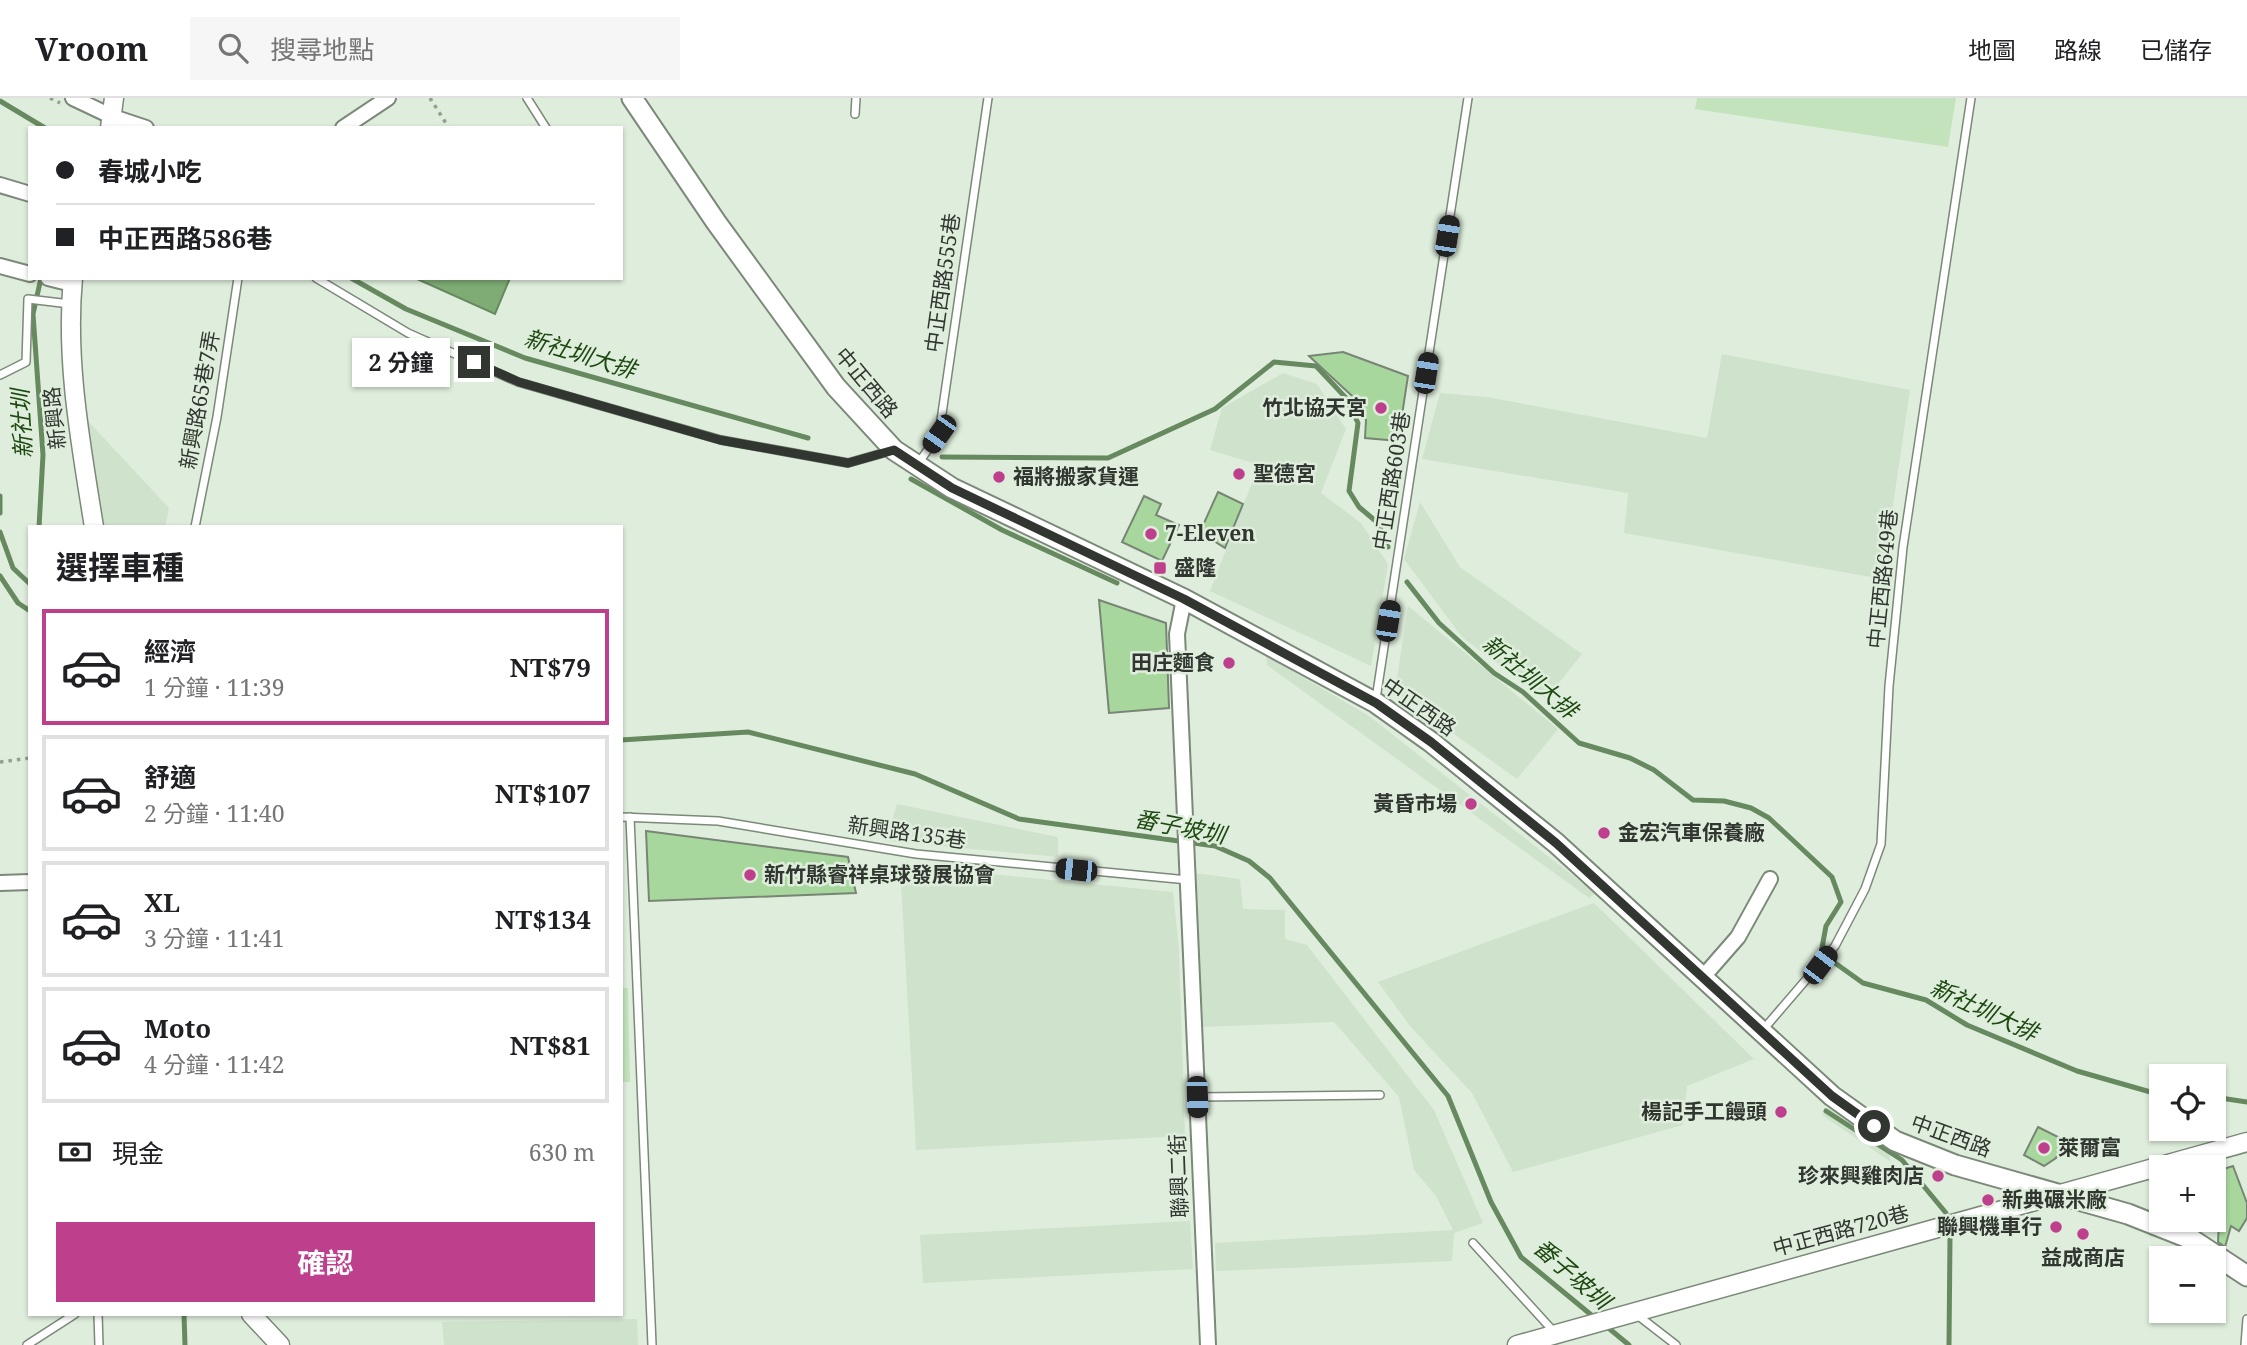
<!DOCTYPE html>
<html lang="zh-TW">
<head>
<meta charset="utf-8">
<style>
	body { margin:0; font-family:"Noto Serif","Noto Sans TC",serif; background:#f6f6f6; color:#202124; height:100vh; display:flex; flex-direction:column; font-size:26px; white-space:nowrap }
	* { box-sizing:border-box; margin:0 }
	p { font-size:23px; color:#757577 }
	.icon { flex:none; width:38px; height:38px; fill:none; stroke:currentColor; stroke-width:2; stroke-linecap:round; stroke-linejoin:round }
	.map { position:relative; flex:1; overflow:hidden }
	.panel { position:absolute; left:28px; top:427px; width:595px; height:791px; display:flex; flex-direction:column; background:#fff; border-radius:0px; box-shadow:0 2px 5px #0004 }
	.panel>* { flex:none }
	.hud { position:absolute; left:28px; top:28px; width:595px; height:154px; border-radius:0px; box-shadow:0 2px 5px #0004; display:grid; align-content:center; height:154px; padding:0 28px; background:#fff }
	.buttons { position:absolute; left:2149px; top:966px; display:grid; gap:14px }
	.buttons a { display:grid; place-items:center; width:77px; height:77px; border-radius:0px; background:#fff; box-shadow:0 2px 5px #0004; font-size:35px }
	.end { position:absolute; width:32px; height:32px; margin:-16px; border:9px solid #313730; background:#fff; box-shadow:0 0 0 4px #fff }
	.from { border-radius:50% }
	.bubble { position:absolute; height:49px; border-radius:0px; background:#fff; box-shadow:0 2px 5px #0004; font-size:23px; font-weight:700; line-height:49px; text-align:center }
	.car { position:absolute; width:21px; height:42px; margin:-21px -10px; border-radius:9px; box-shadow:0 0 5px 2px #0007; background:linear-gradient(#222 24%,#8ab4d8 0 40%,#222 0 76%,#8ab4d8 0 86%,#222 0) }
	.hud b { display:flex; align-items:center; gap:24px; height:66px; font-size:26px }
	.hud b+b { border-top:2px solid #e0e0e0 }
	.hud i { width:18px; height:18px; background:#202124 }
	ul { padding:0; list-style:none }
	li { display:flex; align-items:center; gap:21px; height:116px; margin:0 14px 10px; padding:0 14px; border:4px solid #e0e0e0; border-radius:0px }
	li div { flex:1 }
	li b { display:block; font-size:26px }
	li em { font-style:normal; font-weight:700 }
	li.current { border-color:#be408d }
	li>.icon { width:63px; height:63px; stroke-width:1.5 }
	h2 { padding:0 28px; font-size:32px; line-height:84px }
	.pay { display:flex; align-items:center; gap:18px; height:77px; padding:0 28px; font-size:26px }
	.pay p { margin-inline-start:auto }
	.action { display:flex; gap:14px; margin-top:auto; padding:14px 28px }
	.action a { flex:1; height:80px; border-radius:0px; background:#be408d; color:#fff; font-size:28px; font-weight:700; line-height:80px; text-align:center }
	header { display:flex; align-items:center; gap:42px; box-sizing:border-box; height:98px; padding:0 35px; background:#fff; border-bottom:2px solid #e0e0e0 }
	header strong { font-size:33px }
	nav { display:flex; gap:38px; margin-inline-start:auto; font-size:24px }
	.search { width:490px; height:63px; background:#f6f6f6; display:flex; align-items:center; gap:18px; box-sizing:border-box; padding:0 24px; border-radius:0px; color:#757577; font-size:26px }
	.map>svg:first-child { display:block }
</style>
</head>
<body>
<header>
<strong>Vroom</strong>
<div class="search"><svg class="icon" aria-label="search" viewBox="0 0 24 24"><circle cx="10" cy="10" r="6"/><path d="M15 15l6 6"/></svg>搜尋地點</div>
<nav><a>地圖</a><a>路線</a><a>已儲存</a></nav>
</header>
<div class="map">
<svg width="2247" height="1247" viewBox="0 0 2247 1247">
	<rect width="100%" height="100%" fill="#dfeedc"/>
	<g fill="#cfe2cb">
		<path d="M1722,256l188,36 -28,189 -258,-46 4,-40 -206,-34 18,-66 47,4 220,41z"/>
		<path d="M1283,275l34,11 29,45 -25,64 40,30 27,41 -17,102 -161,-75 49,-126 -49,-15 12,-42z"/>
		<path d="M86,321l83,89 -4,19h-61z"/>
		<path d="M1420,404l40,65 122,87 -36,45 -84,-62 -58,-78z"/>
		<path d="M1408,508l150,123 -41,50 -122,-87z"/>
		<path d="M1266,558l103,60 226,177 -6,5 -322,-233z"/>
		<path d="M897,706l161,33v20l-172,-16z"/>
		<path d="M900,767l273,27 6,57 6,187 -269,14z"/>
		<path d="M1194,775l46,6 3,30 42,1v29l22,6 127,165 49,113 -29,10 -2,28 -236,10 -1,-28 238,-13 -17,-34 -22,-26 -15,-73 -65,-75 -132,5z"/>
		<path d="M1594,805l160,156 -67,27 -4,39 -170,47 -41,-79 -62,-67 -32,-44z"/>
		<path d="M1829,1009l59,42 3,13 -69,-47z"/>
		<path d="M1190,1123l3,48 -270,14 -3,-48z"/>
		<path d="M637,1221l1,26h-194l-2,-23z"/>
	</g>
	<g fill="#c2e3bb">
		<path d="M1697,0h259l-8,49 -253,-38z"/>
		<path d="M621,890h7l2,94h-9z"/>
	</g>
	<path fill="#7eac74" stroke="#678960" stroke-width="2" d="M415,180h95l-15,36z"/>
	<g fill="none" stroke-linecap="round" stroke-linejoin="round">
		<g stroke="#678960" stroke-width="5">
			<path d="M0,3l45,27"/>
			<path d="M351,180l55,31 119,49 283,80"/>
			<path d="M942,359l166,1 107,-49 59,-47 42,4 30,32 12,25 -9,68 10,16 19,16 10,24"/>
			<path d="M911,381l91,51 115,53"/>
			<path d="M0,398v17"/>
			<path d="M39,429l4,-72 -10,-141 8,-36"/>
			<path d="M0,434l13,36 17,16"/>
			<path d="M0,478l18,27 12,8"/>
			<path d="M1407,484l32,41 55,50 29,19 56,51 51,15 24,12 39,30 31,1 27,7 18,10 63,59 9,25 -15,24 -5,27 42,30 63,17 41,25 110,46 84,24"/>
			<path d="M621,642l127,-8 167,42 104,45 196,27 34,15 21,17 178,218 43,106 30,55 74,61"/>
			<path d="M2214,999l33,5"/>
			<path d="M1826,1013l76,49 44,53"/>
			<path d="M184,1216l1,31"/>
			<path d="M1606,1228l23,19"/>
			<path d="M1949,1247l1,-108"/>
		</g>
	</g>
	<g fill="#a8d79d" stroke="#788575" stroke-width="2">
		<path d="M1343,254l65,24 -10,65 -33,-3 1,-18 -14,-24 -43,-40z"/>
		<path d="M1218,394l25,12 -18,44 -25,-16z"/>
		<path d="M1144,398l17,8 -5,11 23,10 -17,36 -40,-19z"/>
		<path d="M1099,502l67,23 3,85 -60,5z"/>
		<path d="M646,733l202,26 8,36 -207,8z"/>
		<path d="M2038,1029l26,13 -8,18 -12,8 -20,-11z"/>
		<path d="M2233,1068l14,37v15l-8,13 -8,-5 -6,21 -7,-5 1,-21 -5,-1v-48z"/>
	</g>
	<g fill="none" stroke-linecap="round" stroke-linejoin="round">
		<defs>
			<g id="service">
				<path d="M527,0l19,30"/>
				<path d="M855,16l1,-16"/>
				<path d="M316,180l92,55 110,49 203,58 127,23 42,-12"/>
				<path d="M0,277l26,-13 2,-63 42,5"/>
				<path d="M917,367l22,-31 49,-336"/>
				<path d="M195,429l22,-110 21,-139"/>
				<path d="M1376,601l92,-601"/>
				<path d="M621,719l97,4 198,33 272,26"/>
				<path d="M630,719l22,528"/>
				<path d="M1762,933l73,-85 30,-57 16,-45 8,-158 14,-139 68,-449"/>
				<path d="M1197,999l183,-2"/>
				<path d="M1473,1145l83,91"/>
				<path d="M98,1216l1,31"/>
				<path d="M1636,1216l40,31"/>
				<path d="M27,1247l48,-31"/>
				<path d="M2245,1247l2,-26"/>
			</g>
			<g id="minor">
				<path d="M73,0l40,19 33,11"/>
				<path d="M343,30l45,-30"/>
				<path d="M0,87l30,9"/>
				<path d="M0,168l30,8"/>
				<path d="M48,180l24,6"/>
				<path d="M1184,501l-7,35 31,711"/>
				<path d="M0,785l30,-1"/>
				<path d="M1703,879l35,-40 32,-58"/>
			</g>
			<g id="tertiary">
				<path d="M110,30l4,-30"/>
				<path d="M73,180c-8,83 8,167 21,249"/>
				<path d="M251,1216l29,31"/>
				<path d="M1517,1247l730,-203"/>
			</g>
			<path id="secondary" d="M632,0l84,124 120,165 58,63 58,38 232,111 192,104 55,39 125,101 276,253 63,45 60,24 173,49 63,25 56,37"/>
		</defs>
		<use href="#service" stroke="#7b8978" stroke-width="10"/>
		<use href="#minor" stroke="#7b8978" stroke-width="18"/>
		<use href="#tertiary" stroke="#7b8978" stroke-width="21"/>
		<use href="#secondary" stroke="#7b8978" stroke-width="23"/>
		<g stroke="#939f91" stroke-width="3.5" stroke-dasharray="3.5 5" stroke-linecap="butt">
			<path d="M50,0l10,5"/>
			<path d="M430,0l19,30"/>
			<path d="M0,664l30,-4"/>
		</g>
		<use href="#service" stroke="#fff" stroke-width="7"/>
		<use href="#minor" stroke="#fff" stroke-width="14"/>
		<use href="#tertiary" stroke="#fff" stroke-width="18"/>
		<use href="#secondary" stroke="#fff" stroke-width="19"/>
	</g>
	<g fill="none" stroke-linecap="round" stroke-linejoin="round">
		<path stroke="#313730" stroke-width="9" d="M474,264l45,20 201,58 128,23 46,-13 58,38 232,111 192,104 55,39 125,101 276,253 42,30"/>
	</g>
	<g fill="#be408d" stroke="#dfeedc" stroke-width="2.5">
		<circle cx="1381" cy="310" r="7"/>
		<circle cx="1239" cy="376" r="7"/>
		<circle cx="999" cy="379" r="7"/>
		<circle cx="1151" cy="436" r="7"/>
		<rect x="1153" y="463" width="14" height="14" rx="3.5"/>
		<circle cx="1229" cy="565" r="7"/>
		<circle cx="1471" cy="706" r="7"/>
		<circle cx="1604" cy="735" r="7"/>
		<circle cx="750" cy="777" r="7"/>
		<circle cx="1781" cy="1014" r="7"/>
		<circle cx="2044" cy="1050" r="7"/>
		<circle cx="1938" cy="1078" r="7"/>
		<circle cx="1988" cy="1102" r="7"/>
		<circle cx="2056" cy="1129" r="7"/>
		<circle cx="2083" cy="1136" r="7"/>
	</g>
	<g text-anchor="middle" stroke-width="5" stroke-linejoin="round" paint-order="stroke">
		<g font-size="21" fill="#313730" stroke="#dfeedc">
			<text transform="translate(943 185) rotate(-82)" y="7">中正西路555巷</text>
			<text transform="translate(866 285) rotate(50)" y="7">中正西路</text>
			<text transform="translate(200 302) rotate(-80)" y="7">新興路65巷7弄</text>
			<text transform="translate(55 320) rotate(-96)" y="7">新興路</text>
			<text transform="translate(1392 383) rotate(-81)" y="7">中正西路603巷</text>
			<text transform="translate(1883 481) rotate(-84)" y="7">中正西路649巷</text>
			<text transform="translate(1419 609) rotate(35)" y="7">中正西路</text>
			<text transform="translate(907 735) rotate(8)" y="7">新興路135巷</text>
			<text transform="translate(1951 1038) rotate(20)" y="7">中正西路</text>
			<text transform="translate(1179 1078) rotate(-92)" y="7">聯興二街</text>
			<text transform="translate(1841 1133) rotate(-15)" y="7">中正西路720巷</text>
		</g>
		<g font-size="21" font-weight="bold" fill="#313730" stroke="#dfeedc" text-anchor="start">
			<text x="1367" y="317" text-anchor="end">竹北協天宮</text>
			<text x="1253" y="383">聖德宮</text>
			<text x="1013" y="386">福將搬家貨運</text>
			<text x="1165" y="443">7-Eleven</text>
			<text x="1174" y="477">盛隆</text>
			<text x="1215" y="572" text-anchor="end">田庄麵食</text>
			<text x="1457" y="713" text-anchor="end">黃昏市場</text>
			<text x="1618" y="742">金宏汽車保養廠</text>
			<text x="764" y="784">新竹縣睿祥桌球發展協會</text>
			<text x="1767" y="1021" text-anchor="end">楊記手工饅頭</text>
			<text x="2058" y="1057">萊爾富</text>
			<text x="1924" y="1085" text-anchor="end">珍來興雞肉店</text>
			<text x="2002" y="1109">新典碾米廠</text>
			<text x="2042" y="1136" text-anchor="end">聯興機車行</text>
			<text x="2083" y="1167" text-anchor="middle">益成商店</text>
		</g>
		<g font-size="23" font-style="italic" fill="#1e4a12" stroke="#dfeedc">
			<text transform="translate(580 256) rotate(17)" y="8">新社圳大排</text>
			<text transform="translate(22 326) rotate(-93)" y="8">新社圳</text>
			<text transform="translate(1530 579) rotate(40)" y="8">新社圳大排</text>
			<text transform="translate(1180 729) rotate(11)" y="8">番子坡圳</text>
			<text transform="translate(1984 912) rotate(25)" y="8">新社圳大排</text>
			<text transform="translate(1572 1176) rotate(41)" y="8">番子坡圳</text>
		</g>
	</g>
</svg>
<div class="buttons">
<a><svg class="icon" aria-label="locate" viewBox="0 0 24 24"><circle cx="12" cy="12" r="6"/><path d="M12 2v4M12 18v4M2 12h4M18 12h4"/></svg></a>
<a>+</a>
<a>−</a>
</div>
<i class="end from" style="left:1874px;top:1028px"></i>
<i class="end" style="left:474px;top:264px"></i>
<div class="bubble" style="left:352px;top:240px;width:98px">2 分鐘</div>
<i class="car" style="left:1447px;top:138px;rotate:9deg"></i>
<i class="car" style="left:1426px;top:275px;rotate:9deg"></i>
<i class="car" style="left:939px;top:336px;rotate:215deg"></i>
<i class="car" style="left:1388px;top:523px;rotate:9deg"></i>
<i class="car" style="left:1076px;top:772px;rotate:276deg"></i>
<i class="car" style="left:1820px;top:867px;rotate:37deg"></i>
<i class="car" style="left:1197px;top:999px;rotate:178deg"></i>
<div class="hud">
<b><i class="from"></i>春城小吃</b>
<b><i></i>中正西路586巷</b>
</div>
<section class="panel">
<h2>選擇車種</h2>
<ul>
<li class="current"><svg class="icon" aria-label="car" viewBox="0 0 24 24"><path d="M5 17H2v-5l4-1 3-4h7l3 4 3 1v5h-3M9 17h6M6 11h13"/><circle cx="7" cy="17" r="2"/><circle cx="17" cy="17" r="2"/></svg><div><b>經濟</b><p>1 分鐘 · 11:39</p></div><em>NT$79</em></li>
<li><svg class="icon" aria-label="car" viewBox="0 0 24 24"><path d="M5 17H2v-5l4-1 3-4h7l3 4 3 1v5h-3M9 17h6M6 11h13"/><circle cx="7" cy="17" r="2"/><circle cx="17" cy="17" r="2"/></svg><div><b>舒適</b><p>2 分鐘 · 11:40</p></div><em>NT$107</em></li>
<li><svg class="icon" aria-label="car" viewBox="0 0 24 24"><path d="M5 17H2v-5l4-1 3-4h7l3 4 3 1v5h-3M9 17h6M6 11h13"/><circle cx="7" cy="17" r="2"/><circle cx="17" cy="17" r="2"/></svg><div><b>XL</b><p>3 分鐘 · 11:41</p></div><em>NT$134</em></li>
<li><svg class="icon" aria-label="car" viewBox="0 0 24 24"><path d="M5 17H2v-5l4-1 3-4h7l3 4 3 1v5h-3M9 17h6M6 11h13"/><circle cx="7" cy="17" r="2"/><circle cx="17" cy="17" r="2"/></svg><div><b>Moto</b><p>4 分鐘 · 11:42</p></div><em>NT$81</em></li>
</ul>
<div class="pay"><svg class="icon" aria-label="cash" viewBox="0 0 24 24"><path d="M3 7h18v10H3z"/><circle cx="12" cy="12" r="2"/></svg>現金<p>630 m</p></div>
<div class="action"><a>確認</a></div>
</section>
</div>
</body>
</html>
